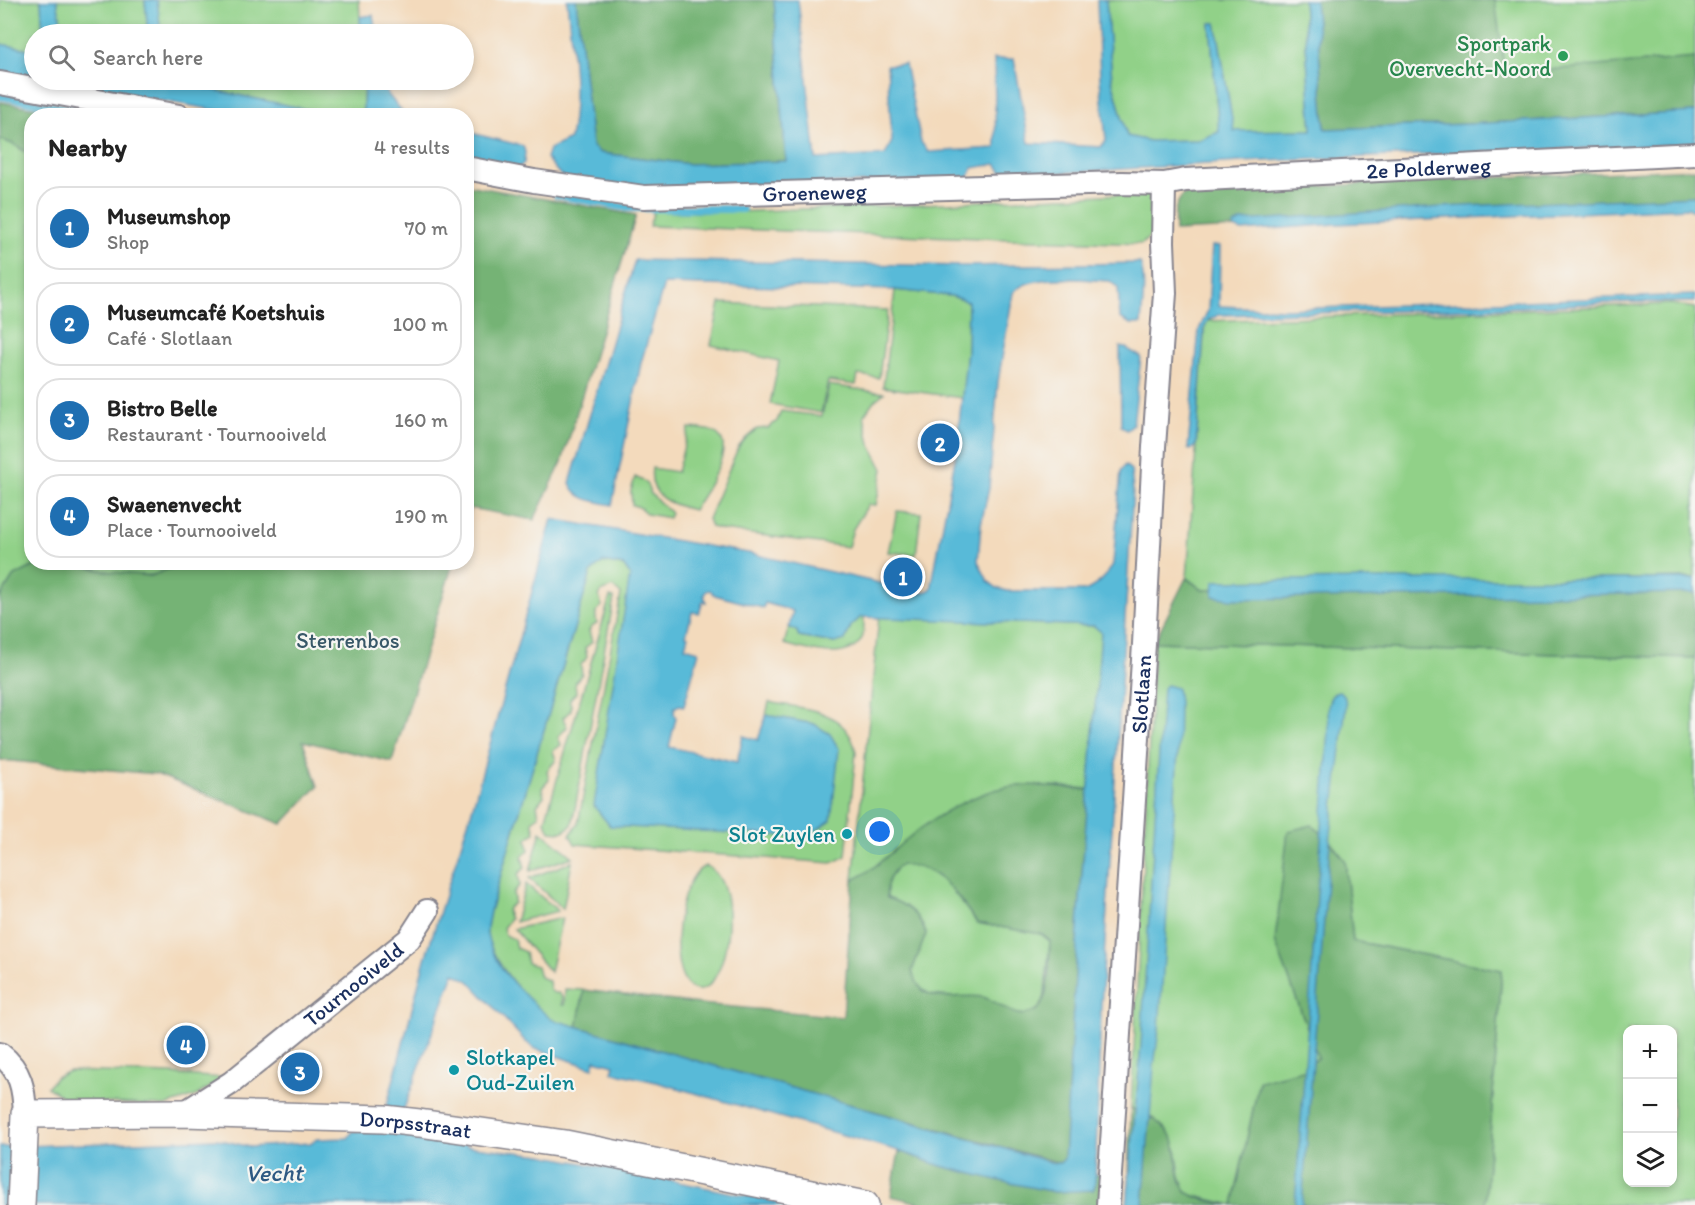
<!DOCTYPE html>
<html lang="en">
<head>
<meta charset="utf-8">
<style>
	:root { --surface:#fff; --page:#f2f2f2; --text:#222; --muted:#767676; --line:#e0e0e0; --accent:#1f6fb2 }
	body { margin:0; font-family:Itim,sans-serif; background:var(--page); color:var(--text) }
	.controls { position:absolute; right:18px; bottom:18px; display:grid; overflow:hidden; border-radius:12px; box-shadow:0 3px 9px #0003 }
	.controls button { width:54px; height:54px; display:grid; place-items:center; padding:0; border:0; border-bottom:2px solid var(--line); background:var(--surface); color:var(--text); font:30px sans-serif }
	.you { position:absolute; left:880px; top:832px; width:21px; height:21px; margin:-15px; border:4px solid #fff; border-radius:50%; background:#1a73e8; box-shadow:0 0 0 9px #1a73e833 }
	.badge { display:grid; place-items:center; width:39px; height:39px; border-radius:50%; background:var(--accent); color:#fff; font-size:20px; font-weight:700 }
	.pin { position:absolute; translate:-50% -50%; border:3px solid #fff; box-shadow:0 2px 6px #0006 }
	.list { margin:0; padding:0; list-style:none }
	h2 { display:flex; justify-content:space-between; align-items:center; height:78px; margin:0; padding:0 24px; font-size:26px }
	h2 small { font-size:20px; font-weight:400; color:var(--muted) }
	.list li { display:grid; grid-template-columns:39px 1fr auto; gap:18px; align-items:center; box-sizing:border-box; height:84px; margin:0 12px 12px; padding:0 12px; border:2px solid var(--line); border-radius:24px }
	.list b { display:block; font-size:22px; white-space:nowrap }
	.list p { margin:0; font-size:20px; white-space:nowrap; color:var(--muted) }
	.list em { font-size:20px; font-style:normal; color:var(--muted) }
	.icon { flex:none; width:33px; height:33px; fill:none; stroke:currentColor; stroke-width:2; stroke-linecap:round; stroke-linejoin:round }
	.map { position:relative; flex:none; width:1695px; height:1205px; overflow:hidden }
	.search { position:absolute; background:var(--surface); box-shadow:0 3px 9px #0003; left:24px; top:24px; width:450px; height:66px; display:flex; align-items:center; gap:15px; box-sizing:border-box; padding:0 21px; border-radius:33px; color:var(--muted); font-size:22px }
	.panel { position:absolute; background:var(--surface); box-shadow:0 3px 9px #0003; left:24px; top:108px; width:450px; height:462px; border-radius:24px }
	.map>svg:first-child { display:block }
</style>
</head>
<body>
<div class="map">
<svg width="1695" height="1205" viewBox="0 0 1695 1205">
	<rect width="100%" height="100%" fill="#f6f6f2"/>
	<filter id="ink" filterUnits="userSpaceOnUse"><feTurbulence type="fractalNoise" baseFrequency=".0167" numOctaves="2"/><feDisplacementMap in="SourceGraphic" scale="12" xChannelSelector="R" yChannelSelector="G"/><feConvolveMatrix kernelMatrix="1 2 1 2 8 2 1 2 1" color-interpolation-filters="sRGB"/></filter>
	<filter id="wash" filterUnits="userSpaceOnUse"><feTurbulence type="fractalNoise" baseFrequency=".008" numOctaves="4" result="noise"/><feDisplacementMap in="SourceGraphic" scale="24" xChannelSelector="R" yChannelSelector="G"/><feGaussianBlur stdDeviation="1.35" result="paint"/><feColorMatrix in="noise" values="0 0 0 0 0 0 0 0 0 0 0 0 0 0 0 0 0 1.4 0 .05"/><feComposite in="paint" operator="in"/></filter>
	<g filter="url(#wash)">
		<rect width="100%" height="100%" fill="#f3dabc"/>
		<path fill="#91d188" stroke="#568073" stroke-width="1.5" fill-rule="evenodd" d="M0,0H41L43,34H34V51L0,44Z
			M57,0H145L148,34H63Z
			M157,0H359L361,34H161Z
			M1106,0H1303L1312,130L1234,132L1216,23H1210L1219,132L1199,140L1149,141L1127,136L1112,80Z
			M1426,0H1695V112L1438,125Z
			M181,80H364L363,111L347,115L305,109L185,84Z
			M0,139L15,145L31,155L32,562L49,563L38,564L13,577L0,598Z
			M1153,193L1151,235L1142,244L649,226L654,211C703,214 752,211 801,209C918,206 1036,197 1153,193Z
			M895,290L952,296L968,302L967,352L962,398L883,387Z
			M720,303L888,310L879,378L858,375L856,385L828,381L821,413L770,404L779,361L711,345Z
			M1671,304L1695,308V578L1340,584L1203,590L1187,578L1205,321Z
			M829,385L884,393L873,402L864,415L870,444L883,469L876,505H868L853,529L848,547L722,530L711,527L708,519L738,448L746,438L757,429L768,428L777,421L781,411L822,416Z
			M689,428C699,429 713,428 720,437C733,452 702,497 693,510C669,504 648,497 652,468L677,472Z
			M635,477L646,482L651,494L671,513L669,518L647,514L639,507L632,505L631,491Z
			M897,511L921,513L916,555L888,552Z
			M603,562L624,566L630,575L610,826L814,724L766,715L769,702C805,709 847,709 856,752L846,856L832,863L575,844L570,835L578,824L621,594L613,587L602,591L599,596L602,606C594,613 595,614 597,623L591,628L589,631L592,642L585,648L587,657C581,668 580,659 582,674L575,682L576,693C564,704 573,699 571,710L563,718L567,727L558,737L561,745L553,751L556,760L547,771L549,780L542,788L544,796L537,805L539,816L532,821L535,832L527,839L529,850L522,857L525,868L518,874L520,885C509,897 515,891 514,903L508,908L507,912L510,919L503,928L505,935L514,939L516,948L525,952L527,963L537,966L540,977L549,981L550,990L554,993H559L562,997V1005H564L565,989L584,990L577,1028C569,1025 558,1023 551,1019C529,1006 491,959 487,934C486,927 489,918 490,911L591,572Z
			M72,563H178C154,587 100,570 72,563Z
			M610,597L614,598L572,825L562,832L550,831L545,821Z
			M861,617H864C864,623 864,631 863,636C852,665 805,649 784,644L789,627L797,631L799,637L835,643L845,640L851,626Z
			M879,617L1094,626L1101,632L1102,636L1089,789L1052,786L943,815L911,836L867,873L853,880Z
			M1154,642L1695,658V1205H1485L1502,970L1353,941L1345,860L1327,838L1312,825L1275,941L1318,1057L1307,1069L1259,1081L1233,1205L1191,1195L1185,1189L1180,1176L1176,1148L1153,1118L1131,1108ZM1628,1030H1672V1182H1628Z
			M541,831L573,857L530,871Z
			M572,862L563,909L529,878Z
			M901,865C939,863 957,897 977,923L1041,934L1050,941L1044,1002L1037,1010L1024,1015L1013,1014L1004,1009L953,997L931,995L922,989L916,982L912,971L926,933C919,914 906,904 887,898C885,886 890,871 901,865Z
			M706,866C745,882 727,996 696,990C664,984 676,875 706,866Z
			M526,884L558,911L515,922Z
			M562,918L550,972L514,929Z
			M69,1071L172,1074L224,1078L196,1096L165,1106L74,1101L61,1096L47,1087L56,1077Z"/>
		<path fill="#74b374" stroke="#487169" stroke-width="1.5" fill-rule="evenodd" d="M576,0H774L786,161L690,164L600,153L592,146Z
			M1315,0H1495L1504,66L1509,73L1695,58V112L1470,124L1325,129Z
			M0,102L74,115L32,116L31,155L15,145L0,139Z
			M1695,169V207L1175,231C1174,215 1173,206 1184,194L1417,181Z
			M467,185L636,215L562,462L534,520L470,508L467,520Z
			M178,562L453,563L392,762L303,741L318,786L282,824L156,774L0,760V598L13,577L38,564L72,563L105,571L151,576L173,567Z
			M1186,578L1203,590L1340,584L1695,578V658L1154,642Z
			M1031,785L1089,790L1079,912L1066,1152L1065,1159L1060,1163L577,1028L584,990L700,1004L843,1017L853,880C874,870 890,853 908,838C936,816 972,794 1007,787C1015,786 1023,786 1031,785ZM901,865C939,863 958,897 977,923L1041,934L1050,941C1049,958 1050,998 1038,1009C1017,1025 1002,1002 983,997C966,994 948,1000 932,995C920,992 916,981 912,971L926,934C919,914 906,904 887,898C885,886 890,871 901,865Z
			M1312,825L1327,838L1345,860L1353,941L1502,970L1485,1205H1233L1259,1081L1307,1069L1318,1057L1275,941L1288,831Z
			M1131,1108C1147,1115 1163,1122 1172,1138C1181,1154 1173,1186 1192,1195C1201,1200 1218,1202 1229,1205H1128Z
			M899,1151L941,1166L1055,1192L1095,1185L1094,1173L1104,1177L1101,1205H927L891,1196Z"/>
		<path fill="#59bad8" stroke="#3a749b" stroke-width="1.5" fill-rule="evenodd" d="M41,0H57L63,34H43Z
			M145,0H157L161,34H148Z
			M567,0H576L592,146L600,153L690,164L786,161L774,0H798L816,159L885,155L892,141L887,65L905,64L921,142L928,152L996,148L994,59H1014L1029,143L1101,147L1106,140L1100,79L1097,0H1106L1112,80L1127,136L1149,141L1199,140L1219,132L1210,23H1216L1234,131L1312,130L1303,0H1315L1325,129L1470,124L1695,112V144L1241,162L1005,176L996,164L973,168L967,180L621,188L563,178L546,158L549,149L570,139C579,93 571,46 567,0Z
			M373,15L376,34H361L360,17Z
			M0,44L34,50V78L0,72Z
			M41,80H181L185,84L305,109L347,115H245Z
			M364,80H382L385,91L405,115H348L363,111Z
			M467,132L523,146L525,152L524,163L517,169L467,159Z
			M1695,196V212L1688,208L1337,224L1242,231L1234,228V225L1242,221L1442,207Z
			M1212,246H1220L1219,306L1285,309L1695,295V302H1630L1473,309L1219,315L1208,320L1204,329L1196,445L1191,450L1188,448L1199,330L1208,310Z
			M635,260L966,266L1140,263C1147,281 1142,306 1141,324H1131L1120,318L1118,288L1110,281C1085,280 1029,272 1013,293L998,382L989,488L981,524L978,561L988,581L997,588L1007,591H1085C1099,584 1106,578 1113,564L1121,471L1125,465L1131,470L1133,490L1101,1007L1095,1185L1093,1190L1055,1192L1005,1182L941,1166L899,1151L656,1082L612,1072L614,1065L595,1060L593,1068L536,1049L526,1042L469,981L454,973L395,1133L461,1139L467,1146L542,1155L793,1205H0V1147L217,1139L250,1147L310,1143L317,1139L348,1138L353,1131L380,1132L425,959L471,813L552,519L748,553L923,593L931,589L955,459L967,352L968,302L952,296L895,290L664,284L641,363L612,505C595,501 577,501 570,483ZM603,562L624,566L630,575L594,806L610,826L806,837L831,820L839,749L830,734L814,724L766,715L758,740L743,736L737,762L669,747L676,718L674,713L675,707L680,705L684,706L699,651L685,647L688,636L686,635L692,612L699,613L703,601L706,602L704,595L706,591L710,590L715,595L763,608L765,603L793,611L789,627L797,631L799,637L835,643L845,640L851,626L861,617L1094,626L1101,632L1079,912L1064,1159L1060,1163H1054L551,1019C527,998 493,968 487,934C486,927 489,918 490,911L591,572Z
			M1120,347L1126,348L1141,357L1133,424L1130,428L1127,430L1121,426Z
			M1368,579H1695V593L1232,599L1213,596L1214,581Z
			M1166,685L1177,688L1179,703L1178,752L1159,1029L1154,1066L1143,1205H1127L1141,1045L1163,688Z
			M1338,691C1345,692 1345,699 1346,705L1330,842L1302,1205H1295L1329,729C1329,716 1324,697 1338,691Z"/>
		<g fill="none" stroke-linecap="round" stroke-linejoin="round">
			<path stroke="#59bad8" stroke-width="8" d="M0,96L109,116
				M557,195L629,208L742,209"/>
		</g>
	</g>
	<g filter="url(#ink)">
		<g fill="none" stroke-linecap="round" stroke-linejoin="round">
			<g stroke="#87848d" stroke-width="26">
				<g id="minor">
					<path d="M0,83L179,116"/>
					<path id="s1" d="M466,168L534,181L644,197L1122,183L1164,184L1186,180L1695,154"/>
					<path d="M0,1054C21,1070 24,1089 25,1114"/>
					<path id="s2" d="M184,1113L231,1083L409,939L427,911"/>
					<path id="s3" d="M1108,1205L1144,644L1154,447L1165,293L1163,242L1164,184"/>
				</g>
			</g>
			<g stroke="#87848d" stroke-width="30">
				<g id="tertiary">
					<path id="s4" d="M21,1205L25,1114L184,1113L384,1119L419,1123L565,1144L865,1205"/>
				</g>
			</g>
			<use href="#minor" stroke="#fff" stroke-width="22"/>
			<use href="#tertiary" stroke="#fff" stroke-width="27"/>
		</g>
	</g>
	<circle fill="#2e9e5b" stroke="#f6f6f2" stroke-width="2" cx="1563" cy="56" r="6"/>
	<g fill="#0f9aa8" stroke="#f6f6f2" stroke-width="2">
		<circle cx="847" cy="834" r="6"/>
		<circle cx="454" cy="1070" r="6"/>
	</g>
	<g text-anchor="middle" stroke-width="4.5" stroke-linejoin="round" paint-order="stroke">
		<g font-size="22" fill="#27864d" stroke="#f6f6f2" text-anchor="end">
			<text x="1551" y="51">Sportpark<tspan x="1551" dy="25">Overvecht-Noord</tspan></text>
		</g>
		<g font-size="22" fill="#1b2f5e" stroke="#f6f6f2">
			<text dy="8" stroke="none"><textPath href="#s1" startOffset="966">2e Polderweg</textPath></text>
			<text dy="8" stroke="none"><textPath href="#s1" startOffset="351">Groeneweg</textPath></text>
			<text dy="8" stroke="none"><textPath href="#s3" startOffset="512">Slotlaan</textPath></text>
			<text dy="8" stroke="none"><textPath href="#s2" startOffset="213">Tournooiveld</textPath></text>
			<text dy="8" stroke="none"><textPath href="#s4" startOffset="482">Dorpsstraat</textPath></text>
		</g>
		<g font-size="22" fill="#385868" stroke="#f6f6f2">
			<text x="348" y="648">Sterrenbos</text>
		</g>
		<g font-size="22" fill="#0d838f" stroke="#f6f6f2" text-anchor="end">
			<text x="835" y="842">Slot Zuylen</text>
			<text x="466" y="1065" text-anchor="start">Slotkapel<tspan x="466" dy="25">Oud-Zuilen</tspan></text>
		</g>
		<g font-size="24" font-style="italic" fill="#2e5983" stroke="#f6f6f2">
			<text transform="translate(274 1173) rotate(-1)" y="8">Vecht</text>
		</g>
	</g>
</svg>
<div class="controls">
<button>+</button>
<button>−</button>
<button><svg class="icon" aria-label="layers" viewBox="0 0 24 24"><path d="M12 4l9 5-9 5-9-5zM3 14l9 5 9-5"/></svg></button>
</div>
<div class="you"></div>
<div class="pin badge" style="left:903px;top:577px">1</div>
<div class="pin badge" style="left:940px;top:443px">2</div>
<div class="pin badge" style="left:300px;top:1072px">3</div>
<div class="pin badge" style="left:186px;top:1045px">4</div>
<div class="search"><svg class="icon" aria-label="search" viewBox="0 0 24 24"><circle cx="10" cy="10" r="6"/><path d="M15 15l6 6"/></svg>Search here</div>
<section class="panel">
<h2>Nearby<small>4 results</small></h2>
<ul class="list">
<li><span class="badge">1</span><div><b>Museumshop</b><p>Shop</p></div><em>70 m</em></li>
<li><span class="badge">2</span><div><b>Museumcafé Koetshuis</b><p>Café · Slotlaan</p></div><em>100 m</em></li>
<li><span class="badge">3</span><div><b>Bistro Belle</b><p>Restaurant · Tournooiveld</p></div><em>160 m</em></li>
<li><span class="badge">4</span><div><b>Swaenenvecht</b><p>Place · Tournooiveld</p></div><em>190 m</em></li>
</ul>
</section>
</div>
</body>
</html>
